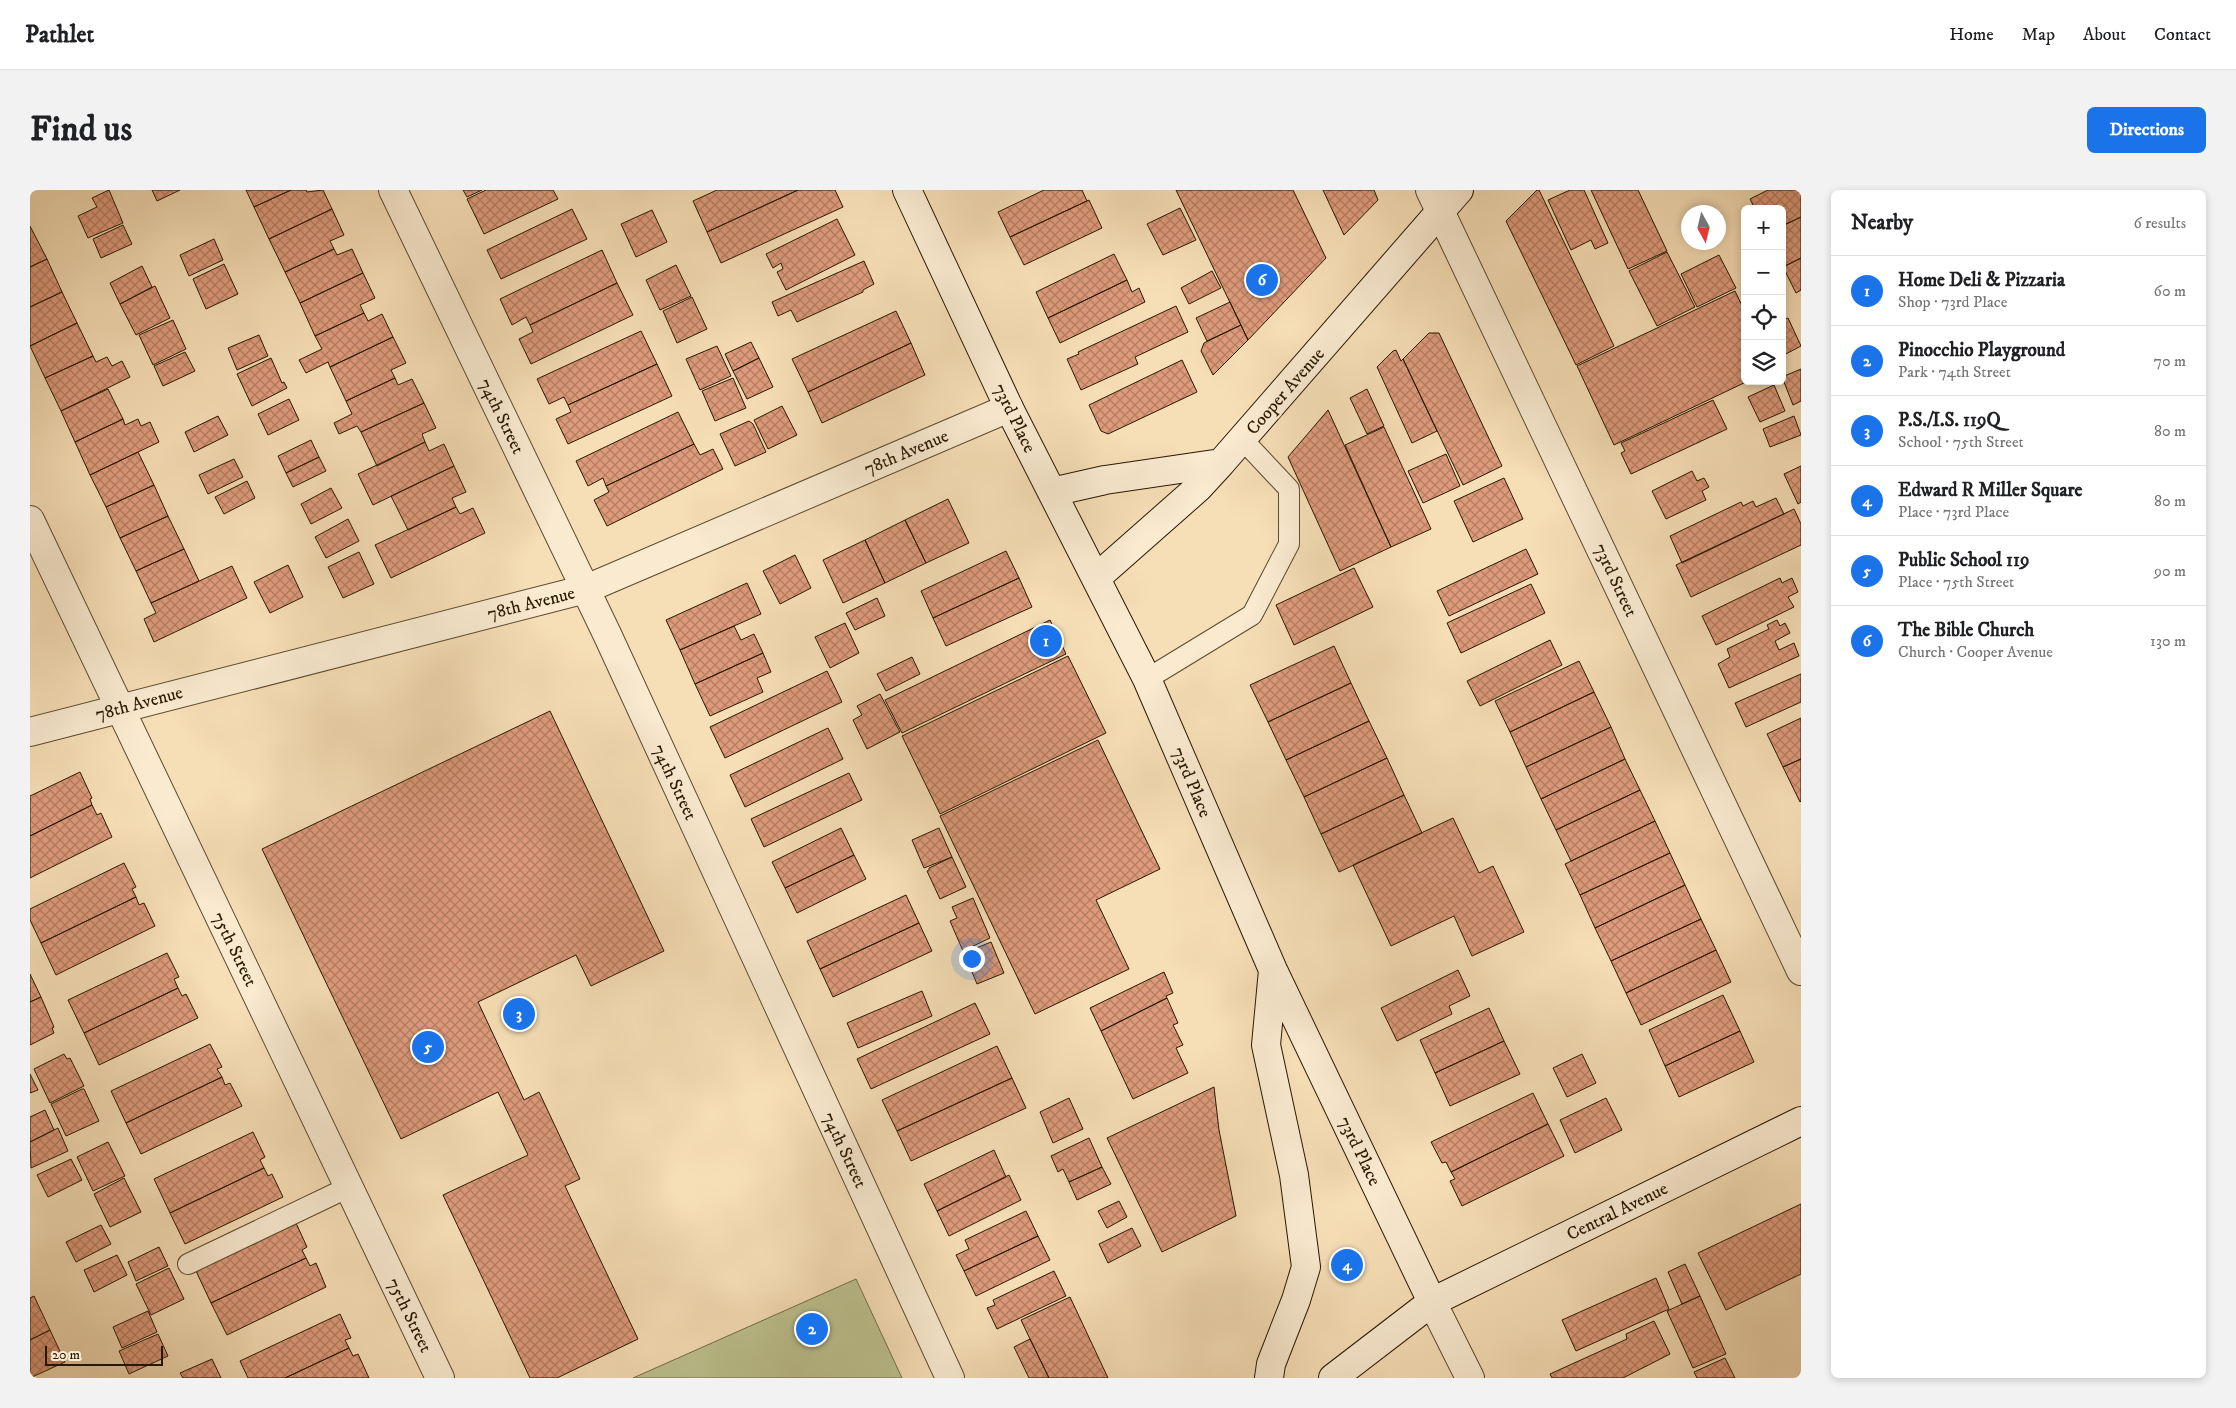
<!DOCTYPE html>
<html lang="en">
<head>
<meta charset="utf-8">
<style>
	:root { --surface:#fff; --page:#f2f2f2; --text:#202124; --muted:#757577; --line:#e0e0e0; --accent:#1a73e8 }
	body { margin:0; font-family:"IM FELL DW Pica",serif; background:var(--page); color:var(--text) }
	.controls { position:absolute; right:15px; top:15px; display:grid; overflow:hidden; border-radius:8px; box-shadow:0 2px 8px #0003 }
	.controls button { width:45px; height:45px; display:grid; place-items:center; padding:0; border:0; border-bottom:1px solid var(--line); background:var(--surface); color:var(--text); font:25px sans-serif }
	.compass { position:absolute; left:1651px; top:15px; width:45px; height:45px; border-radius:50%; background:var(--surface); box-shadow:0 2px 8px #0003; rotate:172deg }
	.scale { position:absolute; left:15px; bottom:12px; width:118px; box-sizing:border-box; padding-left:5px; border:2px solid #291800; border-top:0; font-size:14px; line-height:18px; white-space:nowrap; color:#291800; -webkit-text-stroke:4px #f9ead0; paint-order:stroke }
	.you { position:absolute; left:941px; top:768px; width:18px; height:18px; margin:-12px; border:4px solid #fff; border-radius:50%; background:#1a73e8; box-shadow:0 0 0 8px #1a73e833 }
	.badge { display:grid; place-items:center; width:32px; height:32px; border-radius:50%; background:var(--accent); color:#fff; font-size:16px; font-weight:700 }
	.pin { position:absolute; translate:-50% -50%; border:2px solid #fff; box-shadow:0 1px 5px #0006 }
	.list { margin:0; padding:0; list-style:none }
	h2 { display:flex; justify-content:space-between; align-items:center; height:65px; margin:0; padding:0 20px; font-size:21px }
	h2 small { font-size:16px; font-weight:400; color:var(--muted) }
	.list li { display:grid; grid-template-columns:32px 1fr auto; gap:15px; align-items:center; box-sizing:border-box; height:70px; padding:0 20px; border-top:1px solid var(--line) }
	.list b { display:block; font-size:19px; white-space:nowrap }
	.list p { margin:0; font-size:16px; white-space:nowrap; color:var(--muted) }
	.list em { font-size:16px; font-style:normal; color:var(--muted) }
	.icon { flex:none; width:28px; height:28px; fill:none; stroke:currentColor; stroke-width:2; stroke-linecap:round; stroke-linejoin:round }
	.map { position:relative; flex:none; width:1771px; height:1188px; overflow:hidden; border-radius:8px }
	header { display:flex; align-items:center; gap:30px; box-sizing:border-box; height:70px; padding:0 25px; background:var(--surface); border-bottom:1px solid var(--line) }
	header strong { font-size:24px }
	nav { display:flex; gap:28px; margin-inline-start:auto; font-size:18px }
	.intro { display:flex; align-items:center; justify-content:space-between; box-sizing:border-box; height:120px; padding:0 30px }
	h1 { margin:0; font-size:35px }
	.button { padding:12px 22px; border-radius:8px; background:var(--accent); color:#fff; font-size:18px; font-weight:700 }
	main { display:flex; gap:30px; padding:0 30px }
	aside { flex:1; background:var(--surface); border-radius:8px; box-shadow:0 2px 8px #0003 }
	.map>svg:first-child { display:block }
</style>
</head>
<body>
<header>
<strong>Pathlet</strong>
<nav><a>Home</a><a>Map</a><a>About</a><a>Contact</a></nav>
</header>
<div class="intro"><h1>Find us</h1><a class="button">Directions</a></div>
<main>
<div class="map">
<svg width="1771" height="1188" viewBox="0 0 1771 1188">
	<defs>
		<pattern id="building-cross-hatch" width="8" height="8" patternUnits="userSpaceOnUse" patternTransform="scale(1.25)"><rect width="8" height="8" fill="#de9b7c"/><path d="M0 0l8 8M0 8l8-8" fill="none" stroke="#b47d63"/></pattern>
	</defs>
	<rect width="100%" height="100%" fill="#f6deb6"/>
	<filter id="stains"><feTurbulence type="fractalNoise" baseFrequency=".004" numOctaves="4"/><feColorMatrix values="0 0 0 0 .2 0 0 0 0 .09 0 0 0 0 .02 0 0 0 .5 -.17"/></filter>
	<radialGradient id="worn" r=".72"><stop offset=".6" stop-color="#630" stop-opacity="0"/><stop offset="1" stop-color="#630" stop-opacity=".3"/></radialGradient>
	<path fill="#bcc18e" stroke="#726c47" d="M826,1089L872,1188H603Z"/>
	<path fill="url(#building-cross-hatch)" stroke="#291800" d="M79,0L93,33L58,48L48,26L67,17L62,8Z
		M122,0H150L127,11Z
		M216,0H261L224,17Z
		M261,0H276L277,2L293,0L302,19L239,49L224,17Z
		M433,0H452L437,7Z
		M456,0H523L528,9L454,44L437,9Z
		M687,0H768L677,42L663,11Z
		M768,0H805L813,17L691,73L677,42Z
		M1014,0H1052L1057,11L980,47L968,22Z
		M1146,0H1263L1296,68L1218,150Z
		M1293,0H1344L1348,10L1314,45Z
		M1507,0H1509L1584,156L1546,175L1476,31Z
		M1540,0H1554L1578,53L1565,59L1561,50L1541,60L1518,10Z
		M1561,0H1608L1637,61L1598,79Z
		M1738,0H1771V27L1752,36V19H1725L1720,9Z
		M1059,10L1072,38L994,75L980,47Z
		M1150,18L1166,50L1133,65L1117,34Z
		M302,19L314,45L300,51L304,59L255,82L239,49Z
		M542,19L557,49L471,89L457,60Z
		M622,20L637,52L606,67L591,34Z
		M1771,27V68L1753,77L1752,36Z
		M807,29L825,65L756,100L747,82L753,79L751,73L743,78L736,64Z
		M93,35L102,54L71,68L63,49Z
		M0,36L17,69L0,77Z
		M184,49L193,70L159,86L150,65Z
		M304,59L307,65L322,59L333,83L270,113L255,82Z
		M572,60L587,93L500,135L496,127L482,135L470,109Z
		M1637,62L1665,117L1627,136L1599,81Z
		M1084,64L1097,90L1018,128L1006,102Z
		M1689,65L1706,98L1667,117L1651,84Z
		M1771,68V100L1766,103L1753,77Z
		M17,69L32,102L0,117V77Z
		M834,71L844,94L833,100V102L767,132L761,120L748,126L742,112Z
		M194,74L208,104L176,119L163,89Z
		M646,75L661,106L630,120L616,90Z
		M112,76L122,97L90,114L80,93Z
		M1182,81L1191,98L1159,114L1151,98Z
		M333,83L345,108L330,115L334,123L285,146L270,113Z
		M1097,90L1102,102L1109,98L1115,112L1030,153L1018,128Z
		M587,93L603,125L501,174L489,149L503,142L500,135Z
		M125,96L140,128L106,145L90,114Z
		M1705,101L1715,122V191H1718L1584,255L1547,176Z
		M32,102L47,133L0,156V117Z
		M662,107L677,139L647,153L633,121Z
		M1200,112L1211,135L1177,151L1166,128Z
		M1146,116L1158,142L1105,167L1108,174L1051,200L1037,169L1049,164L1048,162Z
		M866,121L881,153L778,202L762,169Z
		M334,123L338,131L352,124L363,147L300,177L298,172L276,183L269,170L292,159L285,146Z
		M1758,128L1771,156L1752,166V131Z
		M143,130L156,159L123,175L109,145Z
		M47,133L63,166L15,188L0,156Z
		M1211,135L1218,150L1183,185L1171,161L1174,153Z
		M611,141L627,174L538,215L534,207L519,214L507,189Z
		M1399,143H1409L1472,276L1433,295L1373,169Z
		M229,145L238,166L207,180L198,158Z
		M363,147L376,173L361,180L365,188L316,211L300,177Z
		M721,152L729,168L703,181L695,164Z
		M881,153L895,185L792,233L778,202Z
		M687,156L701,186L670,200L656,169Z
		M1366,160L1371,171L1373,169L1407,241L1382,253L1347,177L1363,161Z
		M155,162L165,181L133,196L124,176Z
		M63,166L66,172L77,167L82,176L92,171L100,187L31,221L15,188Z
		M241,168L252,193L254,192L257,198L222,216L207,184Z
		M729,168L743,197L717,209L703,181Z
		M1152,170L1167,202L1078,244L1071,241L1059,215Z
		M627,174L642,206L538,254L526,229L541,222L538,215Z
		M1771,179V211L1763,215L1752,187Z
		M365,188L368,195L382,189L394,213L331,242L327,236L309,244L304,233L322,224L316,211Z
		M703,188L716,218L685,231L672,201Z
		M1744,195L1755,221L1730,232L1718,207Z
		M78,199L93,229L45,252L31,221Z
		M1337,199L1354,236L1337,244L1320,208Z
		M259,209L269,230L238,245L228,224Z
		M1683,210L1697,239L1601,284L1591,263L1595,261L1591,253Z
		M394,213L406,238L392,244L395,252L347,276L331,242Z
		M752,216L767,245L738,259L724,230Z
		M1298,220L1361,357L1310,381L1258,267Z
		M648,222L664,254L576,296L573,288L558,296L546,271Z
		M188,226L198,245L164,262L155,242Z
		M1764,226L1771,245L1740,257L1733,239Z
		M93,229L95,235L108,229L111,236L120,232L129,252L60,285L45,252Z
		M719,231L723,234L736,262L705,276L690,244Z
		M1354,237L1401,339L1361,357L1315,255Z
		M281,250L289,267L256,283L248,266Z
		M395,252L399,261L414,254L424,276L343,315L328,284Z
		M664,254L670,265L683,259L693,279L577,336L564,310L579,302L576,296Z
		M108,262L124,295L76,317L60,285Z
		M1416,264L1430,296L1393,313L1378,281Z
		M289,267L296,281L263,297L256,283Z
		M204,269L213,287L178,304L169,285Z
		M424,276L436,302L422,308L426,317L378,340L361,306Z
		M1771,276V312L1768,314L1754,284Z
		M1662,281L1667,291L1674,288L1679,297L1672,301L1676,310L1636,329L1622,301Z
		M1474,288L1493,329L1443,352L1424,311Z
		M217,291L225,308L194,324L185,307Z
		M124,295L138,326L90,348L76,317Z
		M301,298L312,318L281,334L271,314Z
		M1746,308L1754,324L1652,373L1640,346L1711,312L1713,316L1723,311L1726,317Z
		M918,309L939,353L896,373L875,330Z
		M426,317L430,324L443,318L455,343L361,388L345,355Z
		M1764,319L1771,334V355L1661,407L1646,375Z
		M138,326L154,359L106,381L90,348Z
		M318,329L329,351L296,368L285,347Z
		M875,330L896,373L855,393L835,350Z
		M835,350L855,393L813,413L793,370Z
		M154,359L169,391L121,413L106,381Z
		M1496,359L1508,384L1419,426L1407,401Z
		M976,361L989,388L903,428L891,401Z
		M329,362L344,394L313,408L298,377Z
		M765,365L781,398L750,414L733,381Z
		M258,375L273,407L240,423L224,392Z
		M202,376L217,408L124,452L114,429L126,423L121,413Z
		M1324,378L1343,417L1264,455L1246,415Z
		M989,388L1002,417L916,456L903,428Z
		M1750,388L1752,393L1762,388L1768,402L1758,407L1764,417L1686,455L1672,426Z
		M717,393L731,424L650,460L636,430Z
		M1501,394L1515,423L1431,463L1417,433Z
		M847,408L855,426L825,440L816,423Z
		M1020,430L1036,464L872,543L855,510Z
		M1747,430L1750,436L1755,433L1760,443L1745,451L1749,460L1764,453L1769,466L1699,498L1688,474L1700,467L1697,459L1739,439L1737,435Z
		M815,433L829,463L800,478L785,447Z
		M704,436L711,450L724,444L733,463L665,494L650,460Z
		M1520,450L1532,475L1450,516L1437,491Z
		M1304,456L1321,493L1238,532L1220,495Z
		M733,463L741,482L727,488L733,502L680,526L665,494Z
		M1038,466L1076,543L910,624L872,546Z
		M882,467L890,484L856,501L847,484Z
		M1549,471L1564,502L1480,542L1465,511Z
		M797,481L812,512L695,568L680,537Z
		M1771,484V512L1716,537L1705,513Z
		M1321,493L1339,531L1256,570L1238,532Z
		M1564,502L1581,537L1496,577L1480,542Z
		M850,504L870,542L837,559L823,530L832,525L827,516Z
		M520,521L634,761L561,796L546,765L448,812L494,910L509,902L550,989L535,996L608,1149L527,1188H500L413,1005L498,965L468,902L371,949L232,659Z
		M1771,528V569L1753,577L1737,544Z
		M1339,531L1357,568L1274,607L1256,570Z
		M1581,537L1595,569L1511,609L1496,577Z
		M798,538L813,569L715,617L700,585Z
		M1068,550L1130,679L1066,710L1099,779L1005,824L910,626Z
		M1357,568L1374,605L1291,644L1274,607Z
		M1595,569L1610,600L1526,640L1511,609Z
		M1771,569V611L1770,612L1753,577Z
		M50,582L62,608L60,609L62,615L0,646V606Z
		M819,583L832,610L734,657L721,629Z
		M1610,600L1625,631L1541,671L1526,640Z
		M1374,605L1392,643L1309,682L1291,644Z
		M62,615L67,625L71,623L82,647L0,688V646Z
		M1423,628L1449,683L1463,676L1494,742L1442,766L1424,726L1361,756L1323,675Z
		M1625,631L1640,663L1550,705L1535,674Z
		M811,638L824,665L755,698L742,672Z
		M909,638L922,667L894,678L882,650Z
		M1640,663L1655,695L1565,738L1550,705Z
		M824,665L836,689L767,723L755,698Z
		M922,667L936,697L910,709L897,681L899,680V678Z
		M94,673L106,697L102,699L106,707L11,753L0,730V719Z
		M1655,695L1671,729L1581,771L1565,738Z
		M876,705L889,733L790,779L777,751Z
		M106,707L109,715L114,713L125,736L26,785L11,753Z
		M943,708L960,748L933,761L920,731L927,728L922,717Z
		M1671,729L1686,760L1596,803L1581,771Z
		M889,733L902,761L803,807L790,779Z
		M961,752L974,783L947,794L934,763Z
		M1686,760L1701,792L1611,835L1596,803Z
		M137,763L149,787L144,789L148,798L54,843L38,810Z
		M1428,780L1440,806L1419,816L1422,824L1367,851L1351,818Z
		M1134,782L1143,803L1136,806L1137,808L1071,841L1060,818Z
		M0,784L11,807L0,812Z
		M148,798L152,806L156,804L168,828L69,875L54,843Z
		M892,801L902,826L828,858L817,833Z
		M1693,805L1710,841L1635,876L1619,840Z
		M11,807L24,837L22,838L24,843L0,855V812Z
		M1137,808L1148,833L1143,835L1153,855L1146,858L1158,883L1103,909L1071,841Z
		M945,813L960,844L841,899L827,869Z
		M1459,818L1474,851L1405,883L1390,850Z
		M1710,841L1724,872L1649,907L1635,876Z
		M1474,851L1490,884L1420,916L1405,883Z
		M180,854L192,877L187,879L192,887L96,933L81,901Z
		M967,856L982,888L867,941L852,910Z
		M34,864L37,869L40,868L54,896L20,913L4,879Z
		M1552,864L1566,893L1537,907L1523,878Z
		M0,884L8,900L0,903Z
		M192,887L195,895L200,893L212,916L111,964L96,933Z
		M982,888L996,918L881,971L867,941Z
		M1184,897L1189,940L1206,1026L1132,1062L1077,948Z
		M52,899H54L69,931L36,946L21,914Z
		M1503,903L1518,934L1421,982L1416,972L1412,973L1401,952Z
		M1039,908L1053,939L1023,953L1010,922Z
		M1576,908L1592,940L1545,963L1530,930Z
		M15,920L24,940L0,952V927Z
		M1518,934L1534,966L1432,1016L1420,991L1425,989L1421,982Z
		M28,938L38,961L1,978L0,952Z
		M223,942L235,967L230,970L234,978L140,1023L124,989Z
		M1059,948L1072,977L1039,992L1033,979L1028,982L1021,966Z
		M78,952L95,986L63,1001L47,967Z
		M964,960L976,987L907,1021L894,994Z
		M41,969L52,990L18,1007L7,985Z
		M1072,977L1081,994L1047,1010L1039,992Z
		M234,978L238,986L242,984L253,1007L155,1054L140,1023Z
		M979,985L991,1010L919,1046L907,1021Z
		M94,988L111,1022L80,1037L64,1004Z
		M1089,1011L1097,1027L1077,1038L1068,1021Z
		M1771,1014V1084L1696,1120L1668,1063Z
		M996,1021L1008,1046L934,1081L926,1065L939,1059L935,1050Z
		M266,1033L277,1057L272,1060L276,1068L181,1113L166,1081Z
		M71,1035L81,1054L46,1072L36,1052Z
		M1102,1038L1111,1056L1078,1073L1069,1054Z
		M1008,1046L1020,1070L946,1106L934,1081Z
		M129,1057L138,1076L106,1091L98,1072Z
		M87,1065L97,1085L64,1102L54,1080Z
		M276,1068L280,1076L286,1073L296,1097L197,1145L181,1113Z
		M1655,1074L1670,1106L1652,1114L1638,1082Z
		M139,1078L154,1109L121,1125L106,1094Z
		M1024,1081L1036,1106L967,1139L957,1118L965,1115L963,1110Z
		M1626,1088L1639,1119L1546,1161L1532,1130Z
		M4,1106L20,1140L0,1150V1108Z
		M1670,1106L1696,1164L1663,1178L1637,1121Z
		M1040,1107L1078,1188H1019L1000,1149L991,1130Z
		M118,1121L127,1142L92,1158L83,1137Z
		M310,1124L321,1148L315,1150L319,1158L255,1188H218L210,1171Z
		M1624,1131L1640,1164L1593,1188H1522L1520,1184L1597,1149L1596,1144Z
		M20,1140L35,1172L0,1188V1150Z
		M128,1144L138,1166L99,1184L89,1161Z
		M1000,1149L1019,1188H999L984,1157Z
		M319,1158L323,1166L328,1164L339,1188H255Z
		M1695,1168L1705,1188H1667L1664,1182Z
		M182,1169L191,1188H153L150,1183Z"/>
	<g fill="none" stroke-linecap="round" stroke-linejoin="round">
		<g stroke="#5c4a2e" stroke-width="22">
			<path id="lane" d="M1117,489L1222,425L1259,354V299L1213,250
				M158,1074L319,997"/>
		</g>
		<g stroke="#5c4a2e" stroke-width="30">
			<path id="street" d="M363,0L577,444L920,1188
				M1400,0L1771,781
				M0,330L410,1188
				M0,542L556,399L979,218
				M1402,1112L1440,1188"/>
		</g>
		<g stroke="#291800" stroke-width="30">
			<path id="secondary" d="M877,0L979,218L1117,489L1243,780L1402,1112
				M1022,302L1075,290L1191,273
				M1066,388L1168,298L1191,273L1429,0
				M1239,1188L1241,1174L1266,1110L1276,1077L1264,985L1236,855L1243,780
				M1303,1188L1402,1112L1771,931"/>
		</g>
		<use href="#lane" stroke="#f9ead0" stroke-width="20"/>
		<use href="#street" stroke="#f9ead0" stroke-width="28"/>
		<use href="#secondary" stroke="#f9ead0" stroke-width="28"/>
	</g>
	<g text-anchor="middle" stroke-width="4.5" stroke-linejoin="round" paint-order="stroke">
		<g font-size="18" fill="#291800" stroke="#f9ead0">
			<text transform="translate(1255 201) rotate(-49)" y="6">Cooper Avenue</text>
			<text transform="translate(472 226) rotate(64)" y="6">74th Street</text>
			<text transform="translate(985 228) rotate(64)" y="6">73rd Place</text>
			<text transform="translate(876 262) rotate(-23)" y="6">78th Avenue</text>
			<text transform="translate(1586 390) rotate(65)" y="6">73rd Street</text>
			<text transform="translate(501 413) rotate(-14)" y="6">78th Avenue</text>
			<text transform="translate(109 513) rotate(-15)" y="6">78th Avenue</text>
			<text transform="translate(645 592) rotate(65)" y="6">74th Street</text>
			<text transform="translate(1162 592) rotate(67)" y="6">73rd Place</text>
			<text transform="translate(205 759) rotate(64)" y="6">75th Street</text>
			<text transform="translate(815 960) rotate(65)" y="6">74th Street</text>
			<text transform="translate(1330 961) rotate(64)" y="6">73rd Place</text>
			<text transform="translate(1587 1021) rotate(-26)" y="6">Central Avenue</text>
			<text transform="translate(380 1125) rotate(64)" y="6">75th Street</text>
		</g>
	</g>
	<rect width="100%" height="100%" filter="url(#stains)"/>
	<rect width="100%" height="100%" fill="url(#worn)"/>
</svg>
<div class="controls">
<button>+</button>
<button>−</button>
<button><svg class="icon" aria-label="locate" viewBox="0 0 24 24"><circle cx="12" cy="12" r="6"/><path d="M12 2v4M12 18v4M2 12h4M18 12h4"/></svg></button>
<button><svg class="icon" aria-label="layers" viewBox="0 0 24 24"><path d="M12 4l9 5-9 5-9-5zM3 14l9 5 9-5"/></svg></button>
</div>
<svg class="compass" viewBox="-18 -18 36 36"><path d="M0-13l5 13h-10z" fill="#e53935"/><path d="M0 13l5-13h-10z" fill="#757577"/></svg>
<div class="scale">20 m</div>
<div class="you"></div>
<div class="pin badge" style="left:1016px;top:451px">1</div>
<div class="pin badge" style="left:782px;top:1139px">2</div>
<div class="pin badge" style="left:489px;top:824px">3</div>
<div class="pin badge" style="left:1317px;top:1075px">4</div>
<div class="pin badge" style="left:398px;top:857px">5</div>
<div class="pin badge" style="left:1232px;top:90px">6</div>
</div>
<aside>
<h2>Nearby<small>6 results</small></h2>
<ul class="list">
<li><span class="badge">1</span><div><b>Home Deli &amp; Pizzaria</b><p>Shop · 73rd Place</p></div><em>60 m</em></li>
<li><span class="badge">2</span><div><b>Pinocchio Playground</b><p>Park · 74th Street</p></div><em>70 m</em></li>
<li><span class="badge">3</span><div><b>P.S./I.S. 119Q</b><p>School · 75th Street</p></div><em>80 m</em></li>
<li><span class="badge">4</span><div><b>Edward R Miller Square</b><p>Place · 73rd Place</p></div><em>80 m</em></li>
<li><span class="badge">5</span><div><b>Public School 119</b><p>Place · 75th Street</p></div><em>90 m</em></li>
<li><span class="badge">6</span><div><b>The Bible Church</b><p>Church · Cooper Avenue</p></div><em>130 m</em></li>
</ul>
</aside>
</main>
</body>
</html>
